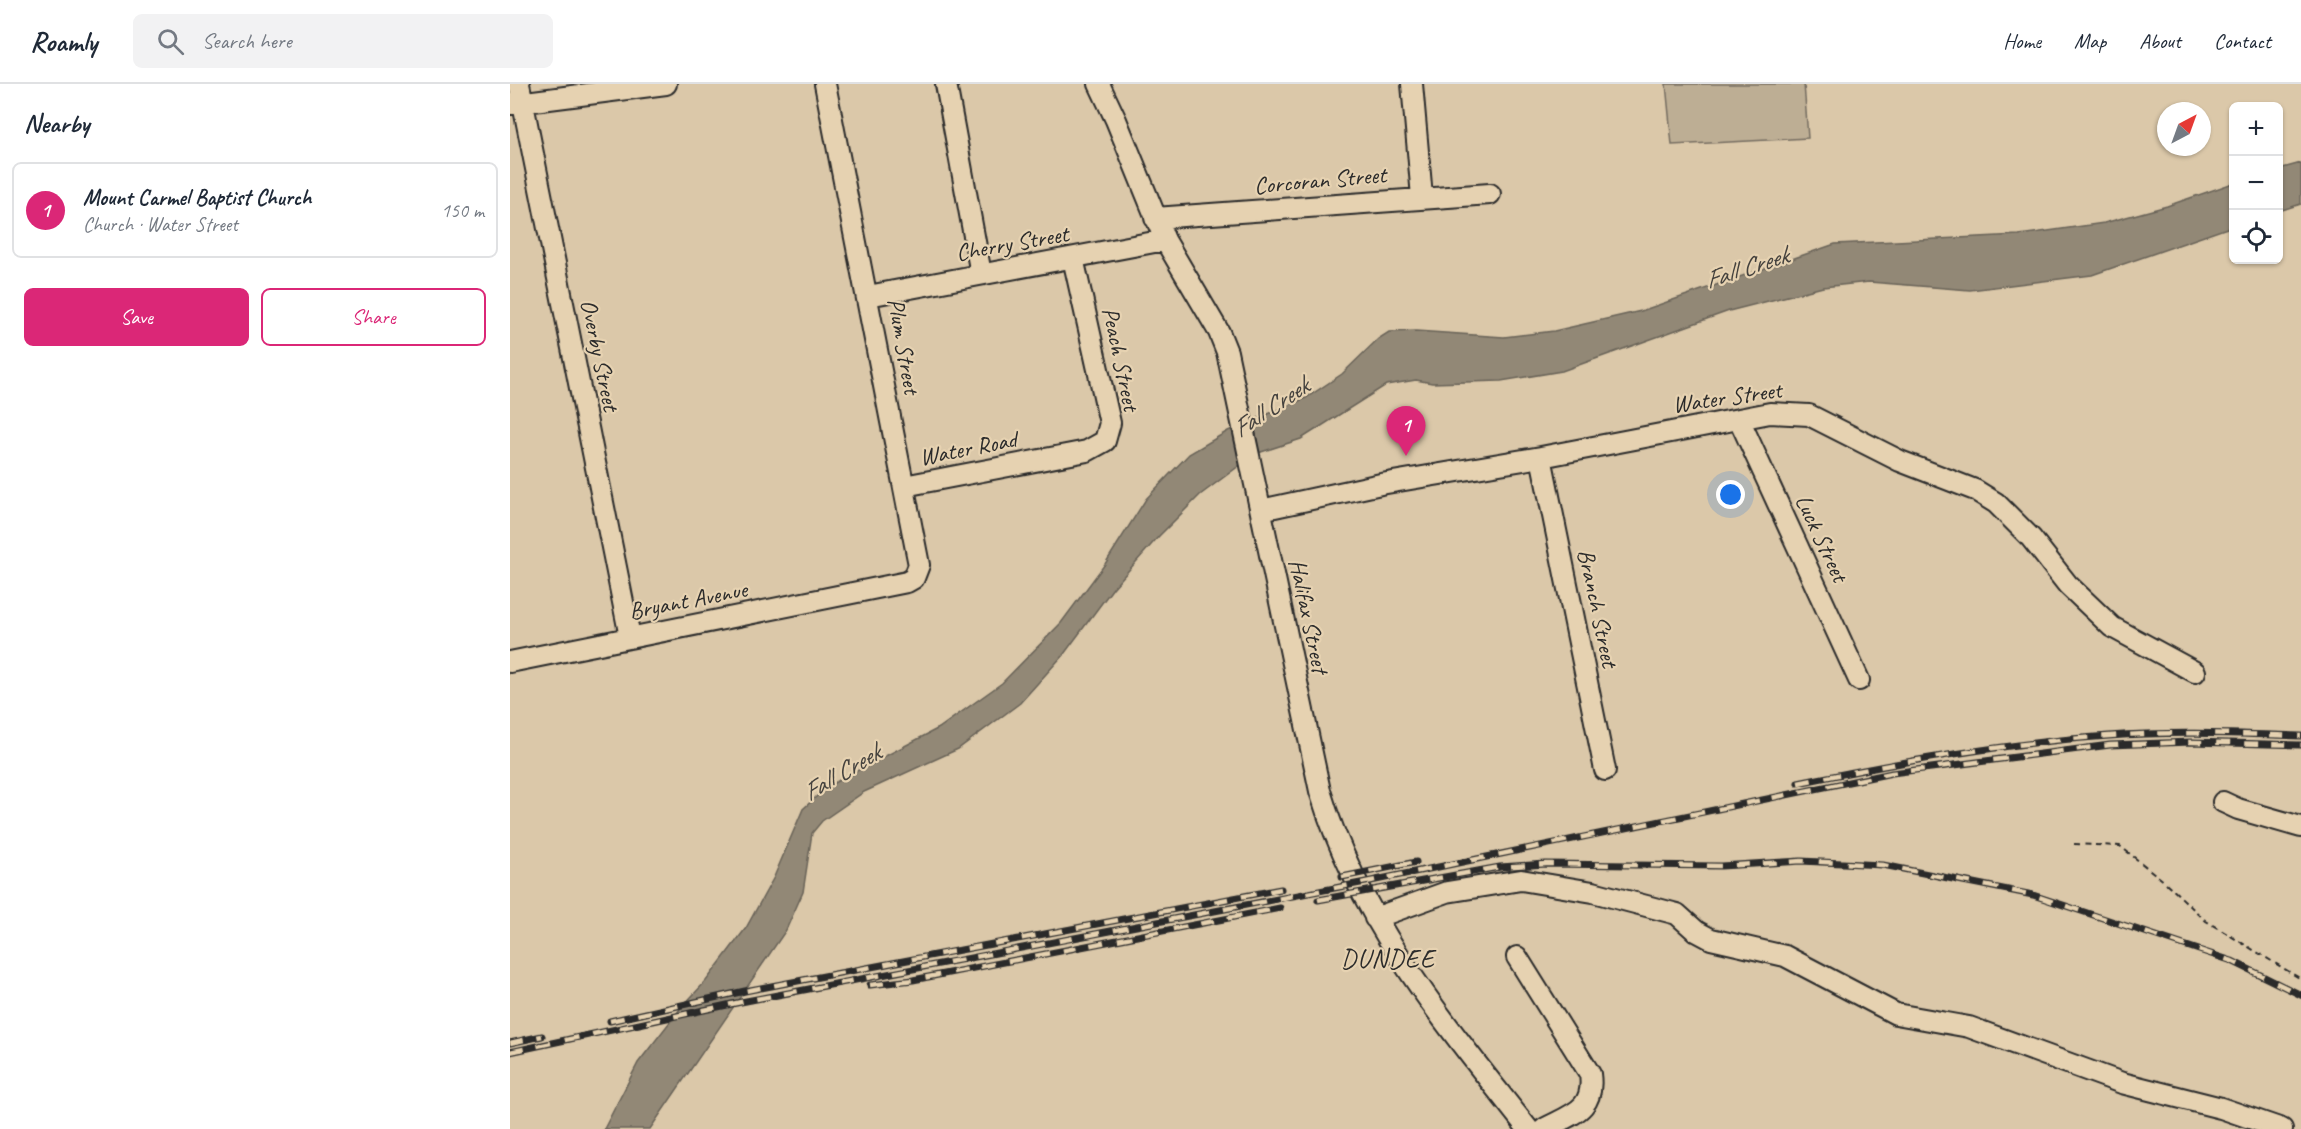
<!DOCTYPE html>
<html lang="en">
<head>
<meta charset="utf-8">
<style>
	:root { --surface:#fff; --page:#f2f2f3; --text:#1f2937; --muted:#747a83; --line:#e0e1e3; --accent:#db2777 }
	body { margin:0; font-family:Caveat,sans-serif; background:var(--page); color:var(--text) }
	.controls { position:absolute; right:18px; top:18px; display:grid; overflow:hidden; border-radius:9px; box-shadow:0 2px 4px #0004 }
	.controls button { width:54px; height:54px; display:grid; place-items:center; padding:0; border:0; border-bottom:2px solid var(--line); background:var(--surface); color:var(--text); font:30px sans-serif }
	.compass { position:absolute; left:1647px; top:18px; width:54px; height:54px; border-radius:50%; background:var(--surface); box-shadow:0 2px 4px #0004; rotate:41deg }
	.you { position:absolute; left:1221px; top:411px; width:21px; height:21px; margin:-15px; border:4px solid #fff; border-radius:50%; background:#1a73e8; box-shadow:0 0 0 9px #1a73e833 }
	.badge { display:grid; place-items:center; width:39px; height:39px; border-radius:50%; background:var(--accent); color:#fff; font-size:20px; font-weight:700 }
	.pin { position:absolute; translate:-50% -50px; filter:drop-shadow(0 2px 3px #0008) }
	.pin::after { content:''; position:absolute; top:32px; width:21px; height:18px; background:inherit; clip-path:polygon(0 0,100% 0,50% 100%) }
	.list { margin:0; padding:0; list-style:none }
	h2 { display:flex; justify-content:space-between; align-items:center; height:78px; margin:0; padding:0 24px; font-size:26px }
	h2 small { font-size:20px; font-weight:400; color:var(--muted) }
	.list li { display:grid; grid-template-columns:39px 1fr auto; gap:18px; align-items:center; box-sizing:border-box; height:96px; margin:0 12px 12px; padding:0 12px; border:2px solid var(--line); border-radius:9px }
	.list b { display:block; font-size:22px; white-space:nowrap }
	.list p { margin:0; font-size:20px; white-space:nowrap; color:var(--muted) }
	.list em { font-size:20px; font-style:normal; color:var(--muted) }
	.actions { display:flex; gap:12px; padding:18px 24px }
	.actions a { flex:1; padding:14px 0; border:2px solid var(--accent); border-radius:9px; text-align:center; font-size:21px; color:var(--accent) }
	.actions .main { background:var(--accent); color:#fff }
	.icon { flex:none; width:33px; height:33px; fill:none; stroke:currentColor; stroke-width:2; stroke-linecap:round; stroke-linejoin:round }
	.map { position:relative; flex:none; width:1791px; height:1045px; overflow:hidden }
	header { display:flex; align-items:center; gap:36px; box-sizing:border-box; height:84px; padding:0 30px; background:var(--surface); border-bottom:2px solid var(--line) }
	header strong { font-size:28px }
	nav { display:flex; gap:33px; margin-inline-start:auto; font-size:21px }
	.search { width:420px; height:54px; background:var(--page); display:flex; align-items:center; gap:15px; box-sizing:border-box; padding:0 21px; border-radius:9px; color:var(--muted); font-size:22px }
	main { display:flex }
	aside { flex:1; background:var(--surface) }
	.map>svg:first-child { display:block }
</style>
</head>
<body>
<header>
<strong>Roamly</strong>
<div class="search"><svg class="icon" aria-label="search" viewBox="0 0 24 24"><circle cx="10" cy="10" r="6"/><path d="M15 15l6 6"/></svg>Search here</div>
<nav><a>Home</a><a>Map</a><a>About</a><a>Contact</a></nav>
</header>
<main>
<aside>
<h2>Nearby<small></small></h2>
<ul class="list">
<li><span class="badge">1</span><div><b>Mount Carmel Baptist Church</b><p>Church · Water Street</p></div><em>150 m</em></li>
</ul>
<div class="actions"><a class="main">Save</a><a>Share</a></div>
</aside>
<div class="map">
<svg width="1791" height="1045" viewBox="0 0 1791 1045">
	<rect width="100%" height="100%" fill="#dbc8a9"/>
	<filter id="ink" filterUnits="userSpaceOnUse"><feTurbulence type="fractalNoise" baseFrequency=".0167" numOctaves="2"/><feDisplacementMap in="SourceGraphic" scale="12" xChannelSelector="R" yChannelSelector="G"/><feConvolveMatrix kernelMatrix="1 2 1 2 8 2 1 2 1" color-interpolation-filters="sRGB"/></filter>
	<g filter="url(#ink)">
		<path fill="#bdae94" stroke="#746c60" stroke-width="1.5" d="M1156,0H1294L1298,54L1162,61Z"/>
		<path fill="#928876" stroke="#696358" stroke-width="1.5" d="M1791,79V120L1769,127V85Z
			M1723,99V142L1582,191L1460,206L1359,198L1313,203L1219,227L1052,287L991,297L922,299L906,296L876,301L791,355L745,370L690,411L649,452L603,504L554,570L510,619L448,665L354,708L312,737L302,749L293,808L276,846L140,1045H94L128,979L170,925L196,897L236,844L264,793L293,725L318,702L429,644L492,599L551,539L595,480L636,415L679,370L718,347L796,314L832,290L868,255L879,248L906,247L994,253L1044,247L1131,227L1325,160L1509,151L1594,139L1657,122Z"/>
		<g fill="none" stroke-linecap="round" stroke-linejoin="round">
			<g stroke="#2b2b2b" stroke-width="24">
				<path id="minor" d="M9,0L120,553
					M436,0L471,190
					M589,0L606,36L655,156L709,248L717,268L810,707C849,836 936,941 1018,1045
					M902,0L912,113
					M0,20L156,0
					M645,134L980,110
					M358,212L655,156
					M1229,335L1349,596
					M1031,373L1095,686
					M394,402L577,367L595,357L600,339L563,174
					M751,426L871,400L1031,373L1260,329L1299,331L1390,377L1465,406L1486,419L1521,454L1558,501L1602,543L1685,588
					M0,578L397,498L404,494L409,481L315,0
					M1713,718L1728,725L1791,743
					M865,834L937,808L1011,796L1083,808L1167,830L1186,847L1201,855L1275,872L1386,930L1459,943L1612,999L1711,1024L1772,1045
					M1007,873L1080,990C1085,1026 1062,1030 1034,1045"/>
			</g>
			<path stroke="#2b2b2b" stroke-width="2" stroke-dasharray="6 4.5" stroke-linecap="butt" d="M1564,760L1610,762L1655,798L1696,837L1791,895"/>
			<use href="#minor" stroke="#e6d2b1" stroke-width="20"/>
			<g stroke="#2b2b2b" stroke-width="7">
				<path id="rail" d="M1288,699C1390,678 1495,659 1599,652C1663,647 1727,650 1791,652
					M832,793L906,778
					M808,816L990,783L1036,780L1211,782L1291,777L1373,781L1523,811L1722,877L1791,911
					M360,901L403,896L770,824
					M100,937L235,907L771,805
					M0,959L32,952
					M0,968L231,918L861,797L1382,689L1600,661L1681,658L1791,661"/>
			</g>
			<use href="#rail" stroke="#e6d2b1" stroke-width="4.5" stroke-dasharray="14" stroke-linecap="butt"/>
		</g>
	</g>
	<g text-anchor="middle" stroke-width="4.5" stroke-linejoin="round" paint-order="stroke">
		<g font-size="24" fill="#2b2b2b" stroke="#e6d2b1">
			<text transform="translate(810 96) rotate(-5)" y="8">Corcoran Street</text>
			<text transform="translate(502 159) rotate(-10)" y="8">Cherry Street</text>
			<text transform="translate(394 262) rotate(80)" y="8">Plum Street</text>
			<text transform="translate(90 271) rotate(78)" y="8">Overby Street</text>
			<text transform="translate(611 275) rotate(78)" y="8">Peach Street</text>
			<text transform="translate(1217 313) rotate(-8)" y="8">Water Street</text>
			<text transform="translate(458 364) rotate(-11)" y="8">Water Road</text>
			<text transform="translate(1312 454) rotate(65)" y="8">Luck Street</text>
			<text transform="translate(178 516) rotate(-11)" y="8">Bryant Avenue</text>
			<text transform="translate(1088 524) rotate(78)" y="8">Branch Street</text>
			<text transform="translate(799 532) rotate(78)" y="8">Halifax Street</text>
		</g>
		<g font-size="26" font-style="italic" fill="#45423e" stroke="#e6d2b1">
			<text transform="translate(1236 183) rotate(-18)" y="9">Fall Creek</text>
			<text transform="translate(760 323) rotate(-34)" y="9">Fall Creek</text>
			<text transform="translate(331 688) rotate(-31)" y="9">Fall Creek</text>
		</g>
		<g font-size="26" letter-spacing="1.5" fill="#2b2b2b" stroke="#e6d2b1">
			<text x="878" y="883">DUNDEE</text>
		</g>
	</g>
</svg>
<div class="controls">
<button>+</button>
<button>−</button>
<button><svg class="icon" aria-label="locate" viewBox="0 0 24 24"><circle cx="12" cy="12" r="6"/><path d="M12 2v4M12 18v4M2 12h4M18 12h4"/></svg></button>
</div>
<svg class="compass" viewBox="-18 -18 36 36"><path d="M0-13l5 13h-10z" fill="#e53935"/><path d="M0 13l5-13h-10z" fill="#747a83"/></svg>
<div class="you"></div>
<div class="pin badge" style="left:896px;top:372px">1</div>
</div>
</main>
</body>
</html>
